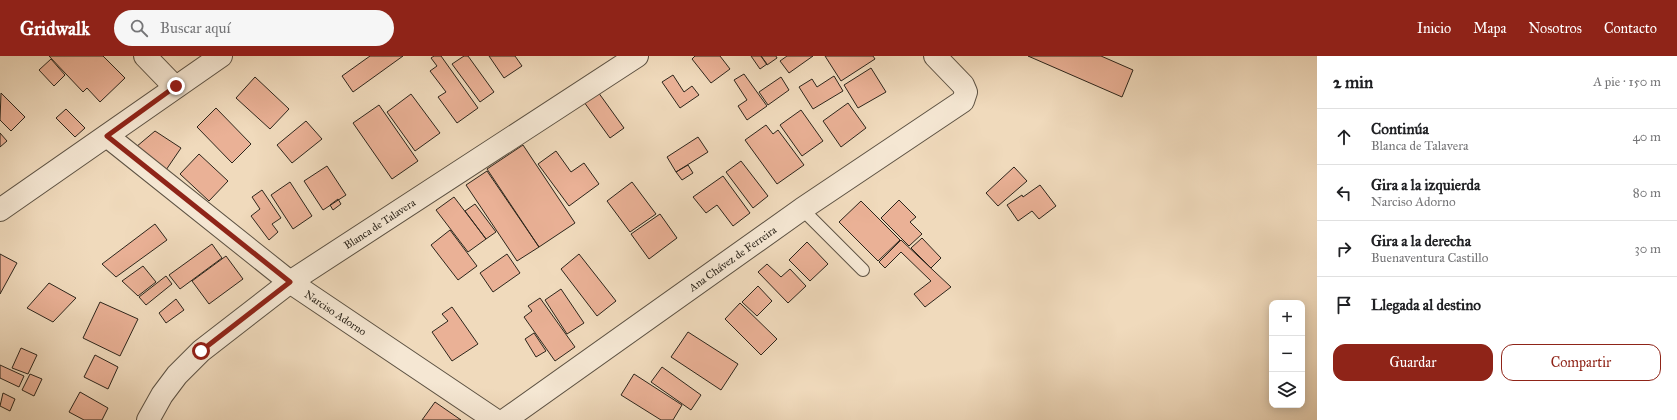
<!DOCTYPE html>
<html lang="es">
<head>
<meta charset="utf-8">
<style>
	:root { --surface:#fff; --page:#f6f6f6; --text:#202124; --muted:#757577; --line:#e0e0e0; --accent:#8f2418 }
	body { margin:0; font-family:"IM FELL Great Primer",serif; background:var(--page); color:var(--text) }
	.controls { position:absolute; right:12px; bottom:12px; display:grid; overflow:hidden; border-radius:8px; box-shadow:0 2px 10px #0003 }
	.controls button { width:36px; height:36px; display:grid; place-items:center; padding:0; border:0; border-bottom:1px solid var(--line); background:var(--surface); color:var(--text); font:20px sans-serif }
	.stop { position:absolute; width:12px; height:12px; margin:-9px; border:3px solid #8f2418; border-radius:50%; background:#fff }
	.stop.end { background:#8f2418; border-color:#fff; box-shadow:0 1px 4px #0008 }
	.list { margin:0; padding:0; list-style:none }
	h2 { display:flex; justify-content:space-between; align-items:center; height:52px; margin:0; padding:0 16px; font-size:17px }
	h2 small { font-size:13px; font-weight:400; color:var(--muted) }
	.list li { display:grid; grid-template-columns:26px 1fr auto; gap:12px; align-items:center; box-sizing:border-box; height:56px; padding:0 16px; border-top:1px solid var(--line) }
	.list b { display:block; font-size:15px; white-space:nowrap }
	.list p { margin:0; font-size:13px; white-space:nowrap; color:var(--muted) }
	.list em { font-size:13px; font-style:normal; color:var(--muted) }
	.actions { display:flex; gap:8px; padding:12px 16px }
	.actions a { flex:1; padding:9px 0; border:1px solid var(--accent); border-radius:12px; text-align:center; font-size:14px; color:var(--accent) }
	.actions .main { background:var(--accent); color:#fff }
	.icon { flex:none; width:22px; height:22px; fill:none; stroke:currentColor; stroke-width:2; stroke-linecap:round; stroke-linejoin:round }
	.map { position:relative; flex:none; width:1317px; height:364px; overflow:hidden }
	header { display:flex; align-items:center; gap:24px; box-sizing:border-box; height:56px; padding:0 20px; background:var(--accent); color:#fff }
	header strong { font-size:19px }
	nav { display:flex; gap:22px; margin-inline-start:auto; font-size:14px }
	.search { width:280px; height:36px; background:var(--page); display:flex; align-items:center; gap:10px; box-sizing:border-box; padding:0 14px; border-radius:22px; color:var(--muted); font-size:15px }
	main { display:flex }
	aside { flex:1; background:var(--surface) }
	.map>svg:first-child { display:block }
</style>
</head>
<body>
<header>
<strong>Gridwalk</strong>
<div class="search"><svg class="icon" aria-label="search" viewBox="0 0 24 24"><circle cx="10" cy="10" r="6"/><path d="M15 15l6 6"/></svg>Buscar aquí</div>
<nav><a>Inicio</a><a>Mapa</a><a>Nosotros</a><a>Contacto</a></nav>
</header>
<main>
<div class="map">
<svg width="1317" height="364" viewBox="0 0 1317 364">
	<rect width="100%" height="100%" fill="#f0dabc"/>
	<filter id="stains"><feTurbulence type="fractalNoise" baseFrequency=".005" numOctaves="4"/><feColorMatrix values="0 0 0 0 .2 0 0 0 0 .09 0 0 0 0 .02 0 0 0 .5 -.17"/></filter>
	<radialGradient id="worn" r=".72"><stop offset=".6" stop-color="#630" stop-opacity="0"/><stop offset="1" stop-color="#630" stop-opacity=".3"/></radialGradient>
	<path fill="#eab196" stroke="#2c251b" d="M49,0H103L125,22L100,46L87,32L83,36Z
		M370,0H403L353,36L342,20Z
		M434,0H441L478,52L457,67L438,41L446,36L430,15L437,10L431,2Z
		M464,0H468L494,36L480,46L452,8Z
		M489,0H515L522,10L504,22Z
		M695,0H720L730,13L711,27L692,3Z
		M751,0H761L767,8L760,13Z
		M761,0H776L777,2L767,9Z
		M787,0H813L789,17L780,5Z
		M825,0H873L875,3L841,25Z
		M1028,0H1101L1133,14L1122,41Z
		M51,3L65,19L54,30L39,14Z
		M871,12L886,36L858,52L844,29Z
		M744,18L767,50L747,64L738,50L747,44L734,24Z
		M673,19L684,36L692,30L699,39L680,52L662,26Z
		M834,20L843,35L813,53L799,31L812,23L817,31Z
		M255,21L289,53L270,73L236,42Z
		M781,21L789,34L768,49L759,36Z
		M598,36L624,72L610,82L584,46Z
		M1,37L25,61L11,75L0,64Z
		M411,38L440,77L415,95L387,56Z
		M848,47L866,72L841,91L823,65Z
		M379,49L418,105L392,123L353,67Z
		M216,52L251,88L232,107L197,71Z
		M66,53L85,72L75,81L56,62Z
		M801,54L823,85L802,100L780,69Z
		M306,65L322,83L292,107L277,89Z
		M766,69L773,78L778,74L804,109L777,128L745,84Z
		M155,75L181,92L166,114L136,91Z
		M0,77L7,85L0,91Z
		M698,81L708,96L676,116L667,101Z
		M523,89L575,167L539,191L487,113Z
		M556,95L571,116L584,107L599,128L569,150L538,108Z
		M199,98L228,125L209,145L180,118Z
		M741,105L768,140L753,152L726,116Z
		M688,109L693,117L682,124L676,116Z
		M327,110L346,139L323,154L304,125Z
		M1014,111L1027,125L998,150L986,137Z
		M487,115L539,191L517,205L466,129Z
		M723,120L750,157L733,170L717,149L706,157L693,141Z
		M290,126L312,160L293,173L271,139Z
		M632,126L656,158L630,176L607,145Z
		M1040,129L1056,150L1039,163L1032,155L1018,165L1007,149L1022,139L1023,141Z
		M262,134L281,162L272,168L278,176L269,184L251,160L260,153L252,141Z
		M454,141L486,183L468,196L436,154Z
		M338,143L341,148L333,154L330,149Z
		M899,144L916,161L910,166L922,178L909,190L881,162Z
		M861,145L900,184L878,205L839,166Z
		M475,148L496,176L486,183L465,155Z
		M660,158L677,182L649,203L631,178Z
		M155,168L167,184L116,221L102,208Z
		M450,174L477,210L458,224L431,189Z
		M922,182L941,202L931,212L911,192Z
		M901,184L951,231L925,251L914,238L931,225L901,196L885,212L879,206Z
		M807,186L828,208L810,225L789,204Z
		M212,188L222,202L180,233L169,219Z
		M0,198L17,207L0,238Z
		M507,198L520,217L493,236L480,217Z
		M579,198L616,245L597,260L561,213Z
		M226,200L243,223L209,248L192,225Z
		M767,208L781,221L790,213L806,230L788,247L758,216Z
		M143,210L156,226L138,240L122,225Z
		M166,220L172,228L146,249L139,241Z
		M49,227L76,242L53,266L27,252Z
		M758,230L772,245L757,260L742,246Z
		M561,233L584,267L567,278L545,244Z
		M540,242L575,291L555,305L524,261L532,255L528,250Z
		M176,243L184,254L166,267L159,257Z
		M100,246L138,263L120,300L83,282Z
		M740,247L777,283L761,299L725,263Z
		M452,251L478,288L452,305L432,276L448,265L442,258Z
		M688,276L738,308L721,334L671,301Z
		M534,277L546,295L536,301L525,283Z
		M21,292L37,299L28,318L12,312Z
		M95,299L118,311L108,333L84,321Z
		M0,309L24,320L19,331L0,322Z
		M662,311L701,339L691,354L651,326Z
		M30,318L42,323L34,340L22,334Z
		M634,318L682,349L673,364H661L621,339Z
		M80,336L108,352L102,364H84L69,356Z
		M3,337L15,343L10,355L0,350Z
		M435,346L461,364H422Z"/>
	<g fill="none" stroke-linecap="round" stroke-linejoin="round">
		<g stroke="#5d5243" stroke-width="14">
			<path id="service" d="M802,153L863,214"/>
		</g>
		<g stroke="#5d5243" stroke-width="24">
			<g id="minor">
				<path d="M145,0L175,31"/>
				<path id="s1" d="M107,80L290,226L495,364"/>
				<path d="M0,154L221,0"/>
				<path id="s2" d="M148,364L162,339L177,319L201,295L290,226L637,0"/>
				<path id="s3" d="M505,364L802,153L963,45L966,36L963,29L935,0"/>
			</g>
		</g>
		<use href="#service" stroke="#f5e7d3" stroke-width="12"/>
		<use href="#minor" stroke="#f5e7d3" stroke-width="22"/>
	</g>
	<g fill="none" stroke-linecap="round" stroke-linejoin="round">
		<path stroke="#8f2418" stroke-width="5" d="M176,30L107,80L290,226L201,295"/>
	</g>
	<g text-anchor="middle" stroke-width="3" stroke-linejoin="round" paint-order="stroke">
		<g font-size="11" fill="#2c251b" stroke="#f5e7d3">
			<text dy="4" stroke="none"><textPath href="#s2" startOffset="307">Blanca de Talavera</textPath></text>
			<text dy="4" stroke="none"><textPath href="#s3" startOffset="279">Ana Chávez de Ferreira</textPath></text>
			<text dy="4" stroke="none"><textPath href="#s1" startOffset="289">Narciso Adorno</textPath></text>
		</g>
	</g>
	<rect width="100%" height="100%" filter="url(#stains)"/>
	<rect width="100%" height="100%" fill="url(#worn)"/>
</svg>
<div class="controls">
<button>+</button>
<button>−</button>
<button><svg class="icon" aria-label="layers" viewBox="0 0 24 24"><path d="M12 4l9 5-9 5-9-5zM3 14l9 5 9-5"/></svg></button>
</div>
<div class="stop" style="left:201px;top:295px"></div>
<div class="stop end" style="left:176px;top:30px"></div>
</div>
<aside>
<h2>2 min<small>A pie · 150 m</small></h2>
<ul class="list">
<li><svg class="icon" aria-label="ahead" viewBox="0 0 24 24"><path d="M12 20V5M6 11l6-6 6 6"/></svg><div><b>Continúa</b><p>Blanca de Talavera</p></div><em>40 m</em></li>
<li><svg class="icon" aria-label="left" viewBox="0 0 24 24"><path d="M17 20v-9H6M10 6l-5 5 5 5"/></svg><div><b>Gira a la izquierda</b><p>Narciso Adorno</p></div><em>80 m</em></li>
<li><svg class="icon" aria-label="right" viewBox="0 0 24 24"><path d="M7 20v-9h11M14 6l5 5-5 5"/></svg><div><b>Gira a la derecha</b><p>Buenaventura Castillo</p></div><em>30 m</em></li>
<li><svg class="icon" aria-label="arrive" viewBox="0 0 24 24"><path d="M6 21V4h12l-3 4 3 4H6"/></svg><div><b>Llegada al destino</b></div></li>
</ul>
<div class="actions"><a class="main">Guardar</a><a>Compartir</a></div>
</aside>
</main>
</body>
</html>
